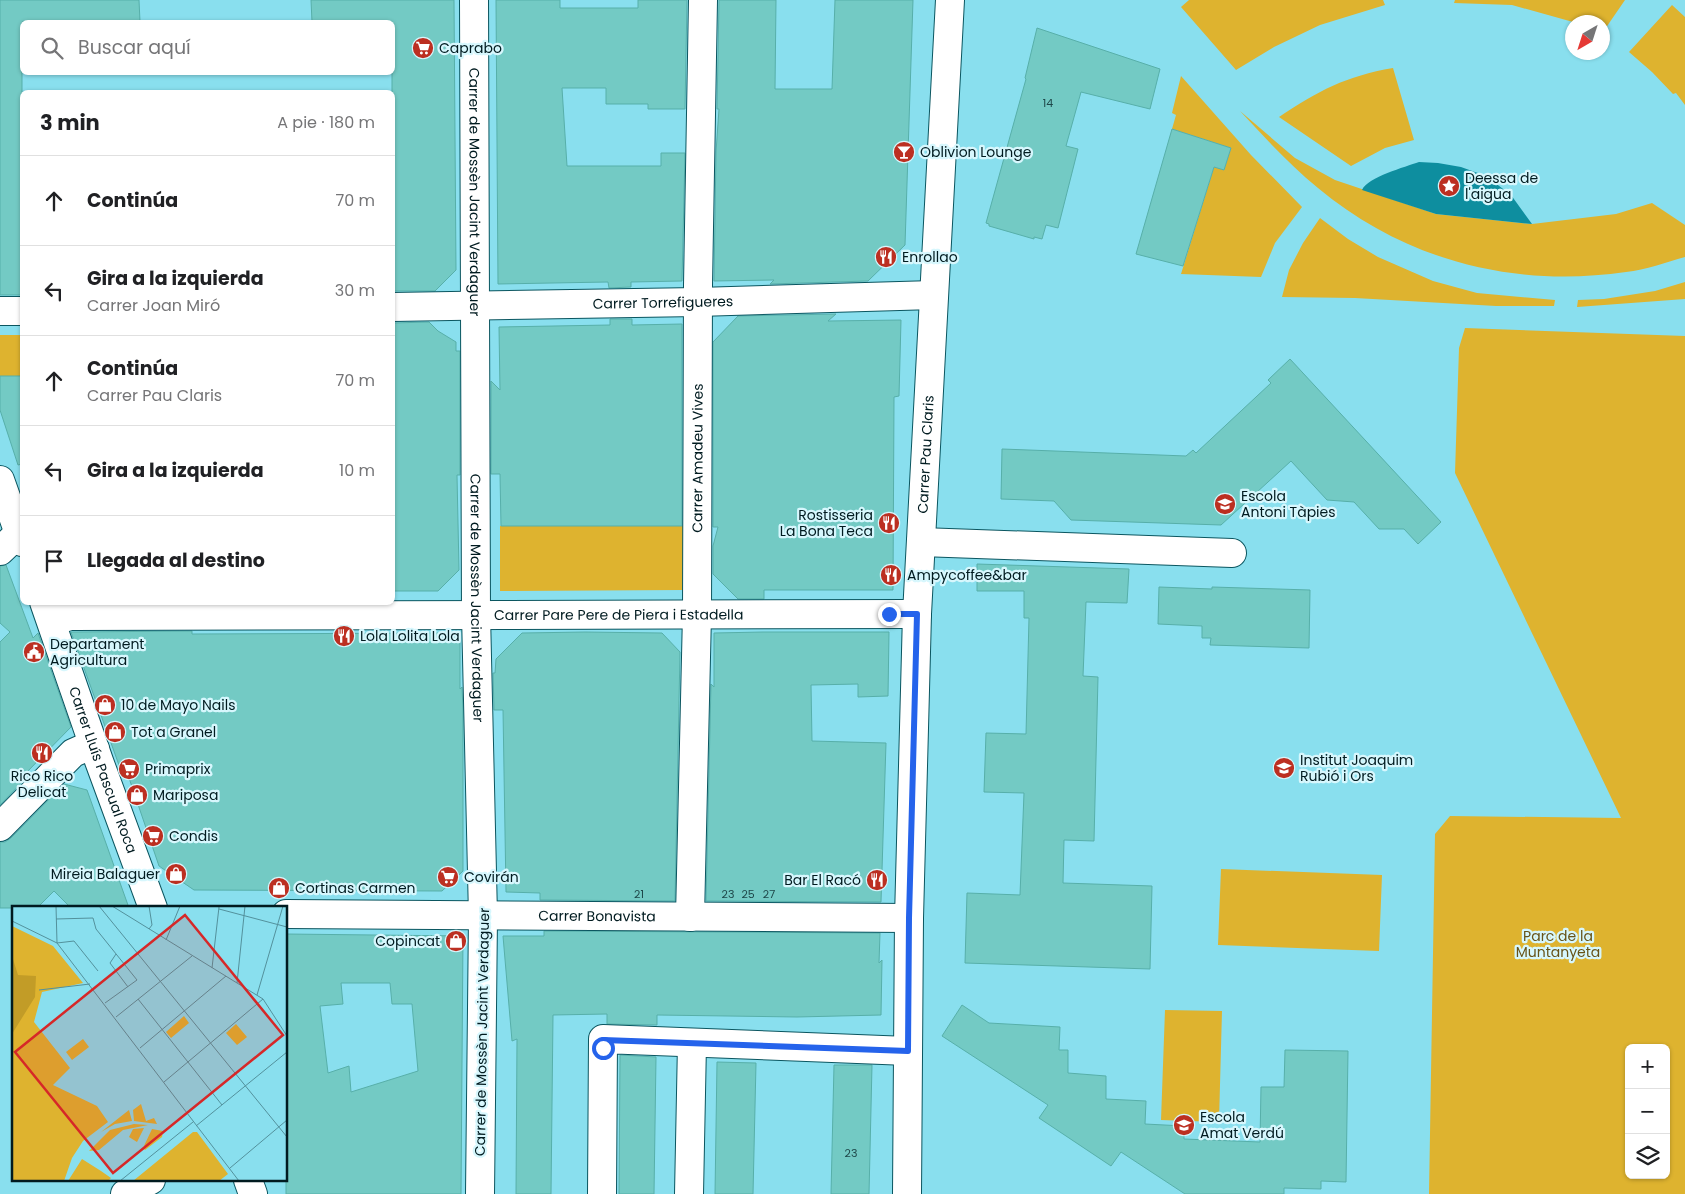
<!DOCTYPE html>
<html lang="es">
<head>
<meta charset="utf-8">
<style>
	:root { --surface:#fff; --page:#f2f2f2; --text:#202124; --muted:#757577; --line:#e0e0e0 }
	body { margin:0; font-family:Poppins,sans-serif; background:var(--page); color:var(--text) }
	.controls { position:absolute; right:15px; bottom:15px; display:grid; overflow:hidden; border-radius:8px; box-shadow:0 1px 4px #0004 }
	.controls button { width:45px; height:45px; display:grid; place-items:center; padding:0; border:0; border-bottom:1px solid var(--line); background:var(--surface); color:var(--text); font:25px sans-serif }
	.compass { position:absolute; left:1565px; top:15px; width:45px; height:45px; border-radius:50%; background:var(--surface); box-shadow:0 1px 4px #0004; rotate:219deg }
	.stop { position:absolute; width:15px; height:15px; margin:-11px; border:4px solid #2563eb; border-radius:50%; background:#fff }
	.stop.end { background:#2563eb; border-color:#fff; box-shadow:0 1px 5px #0008 }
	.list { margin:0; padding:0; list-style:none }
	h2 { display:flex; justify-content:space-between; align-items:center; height:65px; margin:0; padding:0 20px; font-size:21px }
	h2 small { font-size:16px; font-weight:400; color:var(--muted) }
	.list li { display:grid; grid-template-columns:32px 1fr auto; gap:15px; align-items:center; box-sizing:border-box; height:90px; padding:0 20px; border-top:1px solid var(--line) }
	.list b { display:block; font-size:19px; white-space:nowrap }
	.list p { margin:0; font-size:16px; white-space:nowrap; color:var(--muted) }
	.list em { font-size:16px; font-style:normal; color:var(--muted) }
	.icon { flex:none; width:28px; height:28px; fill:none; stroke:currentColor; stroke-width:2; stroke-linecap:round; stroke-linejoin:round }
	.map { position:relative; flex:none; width:1685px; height:1194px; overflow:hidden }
	.search { position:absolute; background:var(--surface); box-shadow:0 1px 4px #0004; left:20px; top:20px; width:375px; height:55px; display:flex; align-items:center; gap:12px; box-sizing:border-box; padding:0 18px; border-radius:8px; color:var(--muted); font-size:19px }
	.panel { position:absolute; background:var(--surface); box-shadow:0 1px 4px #0004; left:20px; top:90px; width:375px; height:515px; border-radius:8px }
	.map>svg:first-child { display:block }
</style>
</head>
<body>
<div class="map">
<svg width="1685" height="1194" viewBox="0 0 1685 1194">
	<rect width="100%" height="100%" fill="#89dfee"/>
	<path fill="#deb32f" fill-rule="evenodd" d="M1189,0H1383L1385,5L1320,25L1274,47L1236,70L1181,7Z
		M1455,0H1625L1603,32L1602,22H1573L1512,5L1454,3Z
		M1672,5L1685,17V105L1676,93L1673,94L1652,72L1629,52Z
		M1393,68L1414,140L1385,148L1351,166L1279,117C1318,91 1346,76 1393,68Z
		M1181,76L1251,155L1302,207L1275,243L1261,277L1181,274L1214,167L1224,170L1231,148L1172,129L1176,115L1172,113Z
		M1240,111L1295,158L1335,180L1436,214L1532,224L1616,214L1652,203L1685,225V257C1666,262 1646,270 1626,272C1514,288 1406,261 1318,188C1290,165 1265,138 1240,111Z
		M1320,218L1348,239L1378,257L1433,281L1477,293L1555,300L1554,306H1496L1355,298L1282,297L1289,270L1303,243Z
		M1685,282V299L1577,307L1578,300L1604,299L1655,291Z
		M1465,328L1685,336V1194H1429L1435,834L1450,816L1621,818L1455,473L1459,348ZM1629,1048H1666V1175H1629Z
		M0,335H22V376H0Z
		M500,526H683V590L500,591Z
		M1221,869L1382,875L1379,951L1218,945Z
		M1165,1010L1222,1011L1219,1122L1161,1120Z"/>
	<path fill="#0e8e9f" d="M1419,162L1438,163L1461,167L1486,176L1511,195L1532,224L1436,214L1362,190C1368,177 1405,167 1419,162Z"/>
	<path fill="#73cac4" stroke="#57afa9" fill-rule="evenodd" d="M0,0H139L140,22H22V295H0Z
		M311,0H454L456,270L435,291H392V22H312Z
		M496,0H560V8H638V0H687L685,109H648V104H606V88H562L567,166H661V153H685L682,281L631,282V287L609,288L608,282L498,284Z
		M719,0H776L775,89H832L835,0H913L905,245L868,281L770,284L774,280L714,281L716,152L719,109H717Z
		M1037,28L1160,69L1150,109L1081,92L1066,146L1078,149L1058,228L1046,225L1042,239L1034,237V239L989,226V224L986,223L1026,79L1025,78Z
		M1172,129L1231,148L1224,170L1214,167L1183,266L1136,254Z
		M836,314L828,321L901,320L899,396L894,397L893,590H764V599H738L713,574V546L718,527H713V342L738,316Z
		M610,319H632V325L682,324V526H501L500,474H491V381L500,390L499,327L610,325Z
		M429,322L438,331L456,342V351H460V475H457L459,570L438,591H392V323Z
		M1290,359L1441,522L1418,544L1404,529H1379L1354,502L1327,500L1291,461L1221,525L1071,520L1054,501L1001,499L1002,449L1186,456L1193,450L1196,453L1271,383L1268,380Z
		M0,376H22V464L18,465L0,410Z
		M977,564L1129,569L1127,603L1086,602L1083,676L1098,677L1094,841L1064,840L1063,883L1152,886L1150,969L965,963L967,893L1020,895L1024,793L984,792L986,733L1026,734L1029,618H1024V591H977Z
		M6,565L33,638L38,633L71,727L25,774L29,775L0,805V642L10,632L0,623V566Z
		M1159,587L1212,589V587L1310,590L1309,648L1210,645L1211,638H1202V626L1158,624Z
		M192,631V634L460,633V689L462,687L463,710V871L442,891L194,890L159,866L129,778L124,779L71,632Z
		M585,632L662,633L680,652L675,901L540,900V893L506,892L503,710H494L493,673H495L496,659L522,633Z
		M763,632H889L888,696L858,697V684L811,685L812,741L886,743L881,902L706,901L711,684L714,687V633Z
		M64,784L87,790L129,908H71L54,891L37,908H0V842H5L11,838Z
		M544,931L880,933L879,963L882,960L881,1015L797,1017L657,1015V1025L607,1024V1014L553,1015L551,1194H516L517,1039L512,1041L503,936H544Z
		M286,934L463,936L461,1194H286ZM341,983H390L392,1004H412L418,1071L351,1092L349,1066L328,1073L320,1006L343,1004Z
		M962,1005L989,1023L1060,1027L1059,1050H1068V1073L1106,1076V1099L1146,1101L1145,1124L1184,1126V1139L1260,1142L1261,1087H1284L1285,1050L1348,1051L1346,1182L1321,1181V1189L1284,1188V1194H1185L1121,1152L1111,1166L1039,1118L1048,1105L942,1036Z
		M620,1055L656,1057L654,1194H619Z
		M717,1062L756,1063L753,1194H715Z
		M834,1065H872L869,1194H831Z"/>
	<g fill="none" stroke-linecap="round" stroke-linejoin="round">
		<g stroke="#0b5660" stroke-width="30">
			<g id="street">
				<path id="s1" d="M474,0L476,614L483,916L480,1194"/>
				<path id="s2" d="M392,307L698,302L934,295"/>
				<path d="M0,311H22"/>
				<path d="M0,480L22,542"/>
				<path d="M921,542L1232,553"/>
				<path d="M0,551L19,533"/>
				<path id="s3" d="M44,602L99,761L153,908"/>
				<path id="s4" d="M53,626L60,619L70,616L917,614"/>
				<path d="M0,827L73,753L82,749H95"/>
				<path id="s5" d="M286,914L909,918"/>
				<path id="s6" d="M690,917L697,614L698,285L703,0"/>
				<path d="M248,1180L253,1194"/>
				<path d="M125,1194L151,1180"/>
				<path d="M602,1194L603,1039L908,1051"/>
				<path d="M689,1194L692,1043"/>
				<path id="s7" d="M907,1194L909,918L917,614L950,0"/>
			</g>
		</g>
		<use href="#street" stroke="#fff" stroke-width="28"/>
	</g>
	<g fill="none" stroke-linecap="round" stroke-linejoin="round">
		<path stroke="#2563eb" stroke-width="6" d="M603,1048V1040L908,1051L909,918L917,614H889"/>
	</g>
	<defs>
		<g id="supermarket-disc" transform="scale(1.125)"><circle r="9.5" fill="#bc2f21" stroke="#d7f7fd"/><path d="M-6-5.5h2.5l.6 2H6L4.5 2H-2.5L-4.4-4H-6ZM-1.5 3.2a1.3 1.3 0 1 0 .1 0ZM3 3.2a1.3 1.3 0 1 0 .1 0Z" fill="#fff"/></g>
		<g id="bar-disc" transform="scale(1.125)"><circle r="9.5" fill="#bc2f21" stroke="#d7f7fd"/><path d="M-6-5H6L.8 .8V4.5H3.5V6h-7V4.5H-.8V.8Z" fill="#fff"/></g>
		<g id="sight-disc" transform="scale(1.125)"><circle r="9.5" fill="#bc2f21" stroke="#d7f7fd"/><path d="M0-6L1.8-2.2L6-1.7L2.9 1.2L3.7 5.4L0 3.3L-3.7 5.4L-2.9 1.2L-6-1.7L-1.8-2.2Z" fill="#fff"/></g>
		<g id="restaurant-disc" transform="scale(1.125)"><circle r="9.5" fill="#bc2f21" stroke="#d7f7fd"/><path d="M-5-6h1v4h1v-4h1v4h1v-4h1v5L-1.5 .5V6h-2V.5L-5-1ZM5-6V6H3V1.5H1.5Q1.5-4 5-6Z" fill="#fff"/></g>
		<g id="school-disc" transform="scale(1.125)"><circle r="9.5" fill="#bc2f21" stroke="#d7f7fd"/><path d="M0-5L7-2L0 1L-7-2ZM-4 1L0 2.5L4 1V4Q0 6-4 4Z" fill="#fff"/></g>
		<g id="civic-disc" transform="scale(1.125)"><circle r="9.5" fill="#bc2f21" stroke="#d7f7fd"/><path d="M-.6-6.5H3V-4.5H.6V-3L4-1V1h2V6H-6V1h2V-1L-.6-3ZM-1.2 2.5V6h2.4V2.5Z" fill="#fff"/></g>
		<g id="shop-disc" transform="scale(1.125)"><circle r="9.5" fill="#bc2f21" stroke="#d7f7fd"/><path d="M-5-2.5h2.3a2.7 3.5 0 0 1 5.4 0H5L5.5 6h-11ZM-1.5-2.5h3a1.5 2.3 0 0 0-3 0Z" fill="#fff"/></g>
	</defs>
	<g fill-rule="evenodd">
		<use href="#supermarket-disc" x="423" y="48"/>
		<use href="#bar-disc" x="904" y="152"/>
		<use href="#sight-disc" x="1449" y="186"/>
		<use href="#restaurant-disc" x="886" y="257"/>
		<use href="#school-disc" x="1225" y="504"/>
		<use href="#restaurant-disc" x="889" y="523"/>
		<use href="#restaurant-disc" x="891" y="575"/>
		<use href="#restaurant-disc" x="344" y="636"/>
		<use href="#civic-disc" x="34" y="652"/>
		<use href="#shop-disc" x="105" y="705"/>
		<use href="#shop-disc" x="115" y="732"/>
		<use href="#restaurant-disc" x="42" y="753"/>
		<use href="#school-disc" x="1284" y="768"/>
		<use href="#supermarket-disc" x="129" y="769"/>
		<use href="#shop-disc" x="137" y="795"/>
		<use href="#supermarket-disc" x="153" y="836"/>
		<use href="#shop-disc" x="176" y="874"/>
		<use href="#supermarket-disc" x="448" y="877"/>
		<use href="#restaurant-disc" x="877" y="880"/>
		<use href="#shop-disc" x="279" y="888"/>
		<use href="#shop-disc" x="456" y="941"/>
		<use href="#school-disc" x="1184" y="1125"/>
	</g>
	<g text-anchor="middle" stroke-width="4.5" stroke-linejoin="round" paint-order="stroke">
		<g font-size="11" fill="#1e4749">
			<text x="1048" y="107">14</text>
			<text x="639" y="898">21</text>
			<text x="728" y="898">23</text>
			<text x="748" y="898">25</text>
			<text x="769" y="898">27</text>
			<text x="851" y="1157">23</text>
		</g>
		<g font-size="14" fill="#011b20" stroke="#d7f7fd" text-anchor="start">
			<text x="439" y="53">Caprabo</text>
			<text x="920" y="157">Oblivion Lounge</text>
			<text x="1465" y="183">Deessa de<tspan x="1465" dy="16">l'aigua</tspan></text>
			<text x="902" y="262">Enrollao</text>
			<text x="1241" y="501">Escola<tspan x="1241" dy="16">Antoni Tàpies</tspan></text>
			<text x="873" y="520" text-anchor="end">Rostisseria<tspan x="873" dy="16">La Bona Teca</tspan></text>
			<text x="907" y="580">Ampycoffee&amp;bar</text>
			<text x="360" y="641">Lola Lolita Lola</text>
			<text x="50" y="649">Departament<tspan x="50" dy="16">Agricultura</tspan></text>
			<text x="121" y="710">10 de Mayo Nails</text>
			<text x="131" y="737">Tot a Granel</text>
			<text x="1300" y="765">Institut Joaquim<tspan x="1300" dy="16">Rubió i Ors</tspan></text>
			<text x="145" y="774">Primaprix</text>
			<text x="42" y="781" text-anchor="middle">Rico Rico<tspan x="42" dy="16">Delicat</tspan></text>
			<text x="153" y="800">Mariposa</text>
			<text x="169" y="841">Condis</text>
			<text x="160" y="879" text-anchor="end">Mireia Balaguer</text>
			<text x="464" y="882">Covirán</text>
			<text x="861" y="885" text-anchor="end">Bar El Racó</text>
			<text x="295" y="893">Cortinas Carmen</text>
			<text x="440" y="946" text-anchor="end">Copincat</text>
			<text x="1200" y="1122">Escola<tspan x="1200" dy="16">Amat Verdú</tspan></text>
		</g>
		<g font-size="14" fill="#011b20" stroke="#d7f7fd">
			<text dy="5" stroke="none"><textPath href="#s1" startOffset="192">Carrer de Mossèn Jacint Verdaguer</textPath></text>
			<text dy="5" stroke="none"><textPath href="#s2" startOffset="271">Carrer Torrefigueres</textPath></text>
			<text dy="5" stroke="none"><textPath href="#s7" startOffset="740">Carrer Pau Claris</textPath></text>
			<text dy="5" stroke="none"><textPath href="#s6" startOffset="459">Carrer Amadeu Vives</textPath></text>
			<text dy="5" stroke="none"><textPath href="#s1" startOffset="598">Carrer de Mossèn Jacint Verdaguer</textPath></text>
			<text dy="5" stroke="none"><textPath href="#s4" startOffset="569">Carrer Pare Pere de Piera i Estadella</textPath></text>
			<text dy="5" stroke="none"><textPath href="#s3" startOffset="178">Carrer Lluís Pascual Roca</textPath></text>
			<text dy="5" stroke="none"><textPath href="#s5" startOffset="311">Carrer Bonavista</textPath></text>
			<text transform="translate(482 1032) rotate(-89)" y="5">Carrer de Mossèn Jacint Verdaguer</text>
		</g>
		<g font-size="14" fill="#675319" stroke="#d7f7fd">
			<text x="1558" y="941">Parc de la<tspan x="1558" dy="16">Muntanyeta</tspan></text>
		</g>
	</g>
	<g transform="translate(12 906)">
		<rect width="275" height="275" fill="#89dfee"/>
		<path d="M0,20L41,40L71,77L30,86L22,116L58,162L41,179L85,200L96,216L71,235L60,252L52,275H0ZM172,110L177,117L159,132L154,126ZM224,118L235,131L225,139L214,127ZM71,133L77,141L60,154L54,146ZM129,198L134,215L142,212L145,218L122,215L121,204ZM117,204L120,215L103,218L89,226ZM122,218L136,219L111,224L87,244L77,245L98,224ZM132,222L125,236L117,231L121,223ZM140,223L151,225L150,231L133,244L131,242ZM181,226H185L216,268L207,275H121ZM70,253L89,265L99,272L96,275H56Z" fill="#deb32f"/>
		<path d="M0,50L6,69L24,70L23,91L0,128Z" fill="#c29c27"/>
		<path fill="none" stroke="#53919c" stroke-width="1" d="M44,0L45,37L227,275M87,0L275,231M100,0L251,93L275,130M137,0L140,19L137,23M207,3L275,21M44,13L81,12L84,23L125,74L93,97M0,15L45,37M154,34L168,0M45,37L62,35L86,65M104,48L98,57L116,81M200,62L207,1M225,77L233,0M27,84L78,78M245,89L271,0M126,93L210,199M104,111L180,50M128,142L214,70M152,176L251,93M184,220L275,146M218,262L275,214M108,275L181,216"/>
		<path fill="#d62828" fill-opacity="0.15" stroke="#d62828" stroke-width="2.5" d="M173,9L271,129L101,267L3,146Z"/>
		<rect width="275" height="275" fill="none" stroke="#011b20" stroke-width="2.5"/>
	</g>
</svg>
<div class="controls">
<button>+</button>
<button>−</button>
<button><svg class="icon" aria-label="layers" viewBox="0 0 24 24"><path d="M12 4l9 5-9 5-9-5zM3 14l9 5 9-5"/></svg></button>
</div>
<svg class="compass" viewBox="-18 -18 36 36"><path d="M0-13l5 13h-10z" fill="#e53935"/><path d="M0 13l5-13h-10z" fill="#757577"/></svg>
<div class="stop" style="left:603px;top:1048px"></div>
<div class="stop end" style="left:889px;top:614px"></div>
<div class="search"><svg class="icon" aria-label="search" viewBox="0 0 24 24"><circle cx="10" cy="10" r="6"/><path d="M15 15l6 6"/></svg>Buscar aquí</div>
<section class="panel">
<h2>3 min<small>A pie · 180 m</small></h2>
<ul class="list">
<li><svg class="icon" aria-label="ahead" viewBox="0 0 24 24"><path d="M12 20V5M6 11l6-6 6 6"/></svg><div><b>Continúa</b></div><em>70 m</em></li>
<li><svg class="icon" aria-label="left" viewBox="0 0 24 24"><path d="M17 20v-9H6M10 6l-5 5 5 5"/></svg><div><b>Gira a la izquierda</b><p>Carrer Joan Miró</p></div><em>30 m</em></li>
<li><svg class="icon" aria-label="ahead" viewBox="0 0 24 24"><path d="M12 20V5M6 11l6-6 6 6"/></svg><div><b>Continúa</b><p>Carrer Pau Claris</p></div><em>70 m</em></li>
<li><svg class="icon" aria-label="left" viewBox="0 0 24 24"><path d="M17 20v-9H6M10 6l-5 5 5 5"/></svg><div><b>Gira a la izquierda</b></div><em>10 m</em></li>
<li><svg class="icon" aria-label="arrive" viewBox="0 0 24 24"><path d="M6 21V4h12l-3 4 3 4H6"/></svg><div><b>Llegada al destino</b></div></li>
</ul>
</section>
</div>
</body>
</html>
